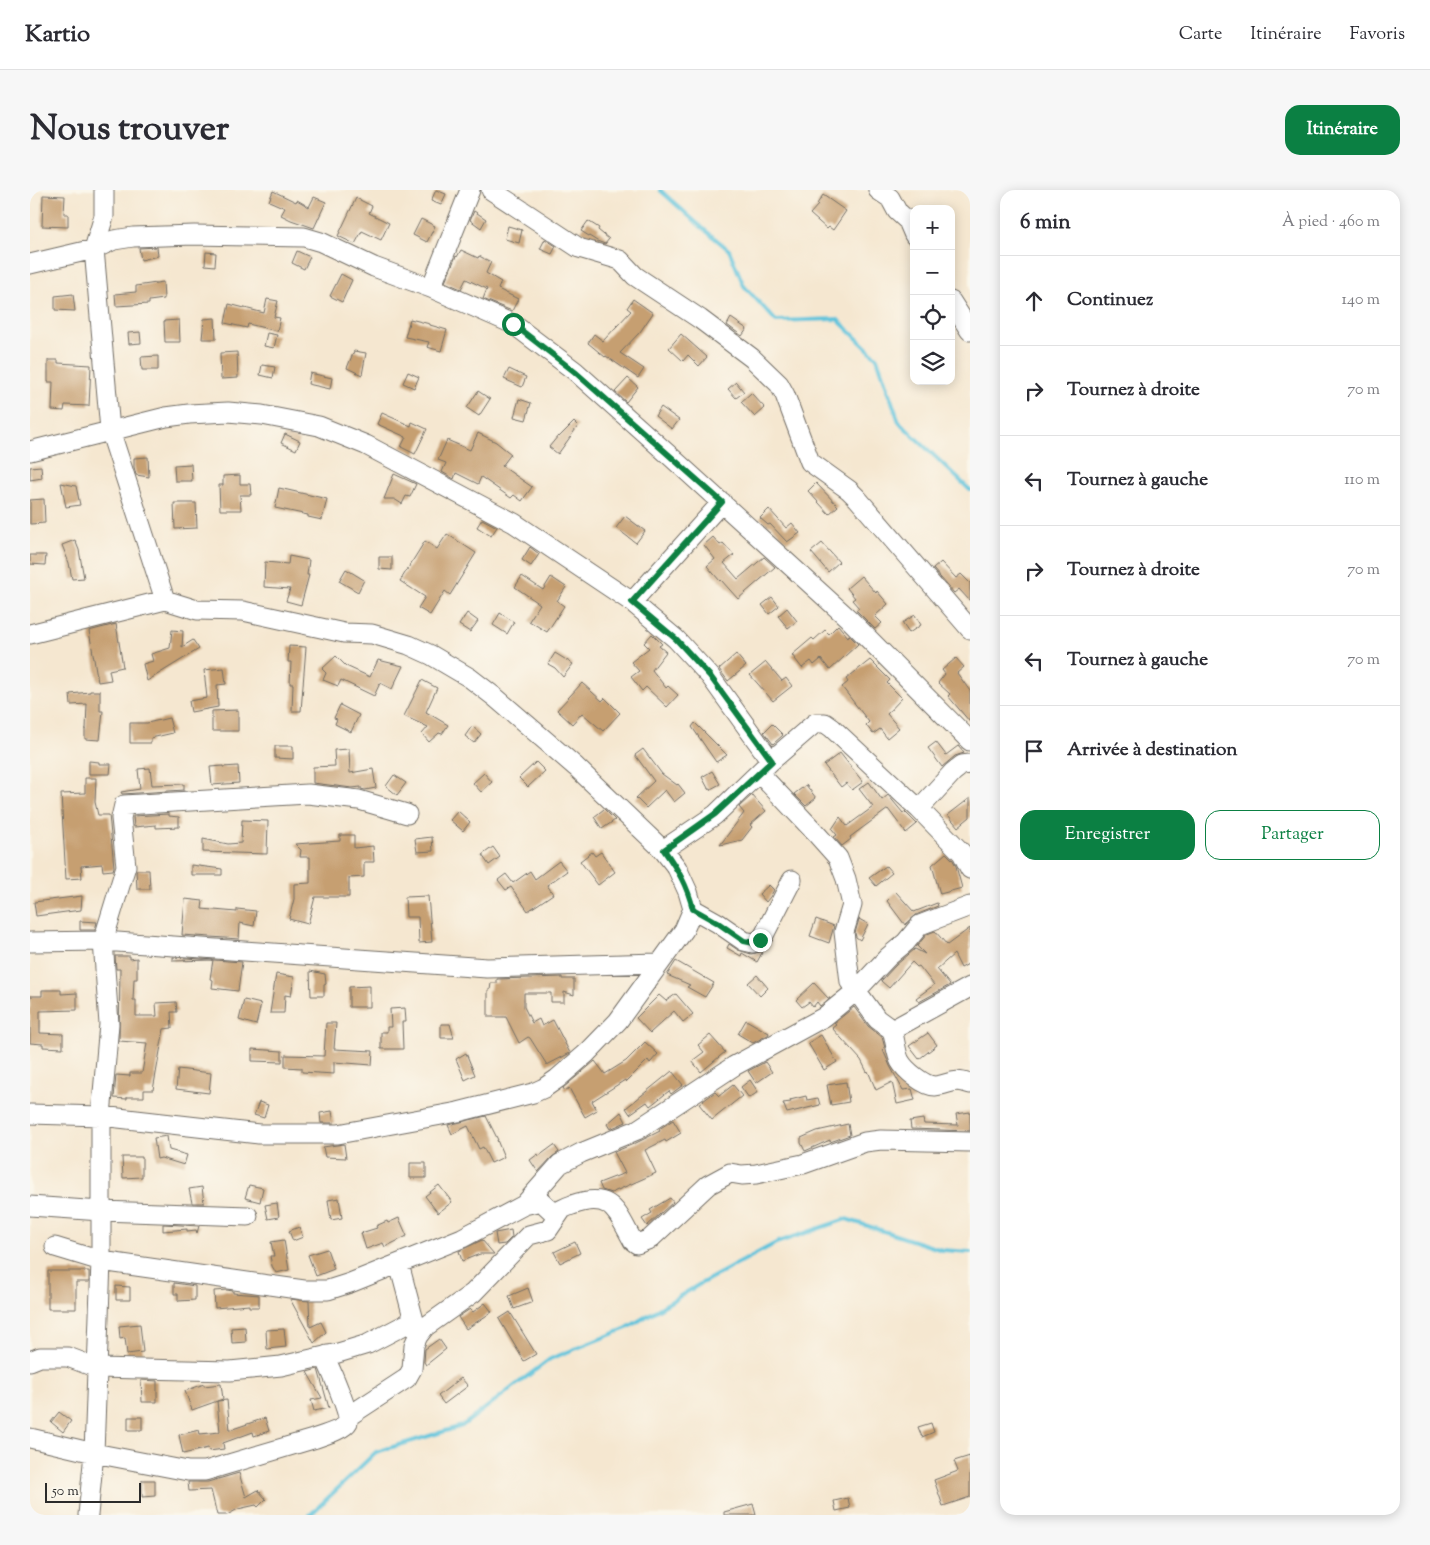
<!DOCTYPE html>
<html lang="fr">
<head>
<meta charset="utf-8">
<style>
	:root { --surface:#fff; --page:#f7f7f7; --text:#2b2b33; --muted:#7c7c81; --line:#e1e1e2; --accent:#0b8043 }
	body { margin:0; font-family:"Sorts Mill Goudy",serif; background:var(--page); color:var(--text) }
	.controls { position:absolute; right:15px; top:15px; display:grid; overflow:hidden; border-radius:10px; box-shadow:0 2px 12px #0003 }
	.controls button { width:45px; height:45px; display:grid; place-items:center; padding:0; border:0; border-bottom:1px solid var(--line); background:var(--surface); color:var(--text); font:25px sans-serif }
	.scale { position:absolute; left:15px; bottom:12px; width:96px; box-sizing:border-box; padding-left:5px; border:2px solid #2b2b2b; border-top:0; font-size:14px; line-height:18px; white-space:nowrap; color:#2b2b2b; -webkit-text-stroke:4px #fbf7ec; paint-order:stroke }
	.stop { position:absolute; width:15px; height:15px; margin:-11px; border:4px solid #0b8043; border-radius:50%; background:#fff }
	.stop.end { background:#0b8043; border-color:#fff; box-shadow:0 1px 5px #0008 }
	.list { margin:0; padding:0; list-style:none }
	h2 { display:flex; justify-content:space-between; align-items:center; height:65px; margin:0; padding:0 20px; font-size:21px }
	h2 small { font-size:16px; font-weight:400; color:var(--muted) }
	.list li { display:grid; grid-template-columns:32px 1fr auto; gap:15px; align-items:center; box-sizing:border-box; height:90px; padding:0 20px; border-top:1px solid var(--line) }
	.list b { display:block; font-size:19px; white-space:nowrap }
	.list em { font-size:16px; font-style:normal; color:var(--muted) }
	.actions { display:flex; gap:10px; padding:15px 20px }
	.actions a { flex:1; padding:11px 0; border:1px solid var(--accent); border-radius:15px; text-align:center; font-size:18px; color:var(--accent) }
	.actions .main { background:var(--accent); color:#fff }
	.icon { flex:none; width:28px; height:28px; fill:none; stroke:currentColor; stroke-width:2; stroke-linecap:round; stroke-linejoin:round }
	.map { position:relative; flex:none; width:940px; height:1325px; overflow:hidden; border-radius:15px }
	header { display:flex; align-items:center; gap:30px; box-sizing:border-box; height:70px; padding:0 25px; background:var(--surface); border-bottom:1px solid var(--line) }
	header strong { font-size:24px }
	nav { display:flex; gap:28px; margin-inline-start:auto; font-size:18px }
	.intro { display:flex; align-items:center; justify-content:space-between; box-sizing:border-box; height:120px; padding:0 30px }
	h1 { margin:0; font-size:35px }
	.button { padding:12px 22px; border-radius:15px; background:var(--accent); color:#fff; font-size:18px; font-weight:700 }
	main { display:flex; gap:30px; padding:0 30px }
	aside { flex:1; background:var(--surface); border-radius:15px; box-shadow:0 2px 12px #0003 }
	.map>svg:first-child { display:block }
</style>
</head>
<body>
<header>
<strong>Kartio</strong>
<nav><a>Carte</a><a>Itinéraire</a><a>Favoris</a></nav>
</header>
<div class="intro"><h1>Nous trouver</h1><a class="button">Itinéraire</a></div>
<main>
<div class="map">
<svg width="940" height="1325" viewBox="0 0 940 1325">
	<rect width="100%" height="100%" fill="#fbf7ec"/>
	<filter id="ink" filterUnits="userSpaceOnUse"><feTurbulence type="fractalNoise" baseFrequency=".02" numOctaves="2"/><feDisplacementMap in="SourceGraphic" scale="10" xChannelSelector="R" yChannelSelector="G"/><feConvolveMatrix kernelMatrix="1 2 1 2 8 2 1 2 1" color-interpolation-filters="sRGB"/></filter>
	<filter id="wash" filterUnits="userSpaceOnUse"><feTurbulence type="fractalNoise" baseFrequency=".0096" numOctaves="4" result="noise"/><feDisplacementMap in="SourceGraphic" scale="20" xChannelSelector="R" yChannelSelector="G"/><feGaussianBlur stdDeviation="1.12" result="paint"/><feColorMatrix in="noise" values="0 0 0 0 0 0 0 0 0 0 0 0 0 0 0 0 0 1.4 0 .05"/><feComposite in="paint" operator="in"/></filter>
	<g filter="url(#wash)">
		<rect width="100%" height="100%" fill="#f5e7d0"/>
		<g fill="none" stroke-linecap="round" stroke-linejoin="round">
			<path stroke="#5ec3db" stroke-width="4" d="M630,0L670,36L699,60L714,96L746,131L807,129L847,168L869,232L940,300
				M280,1325L346,1262L432,1236L520,1169L597,1138L670,1094L746,1053L816,1029L912,1060L940,1062"/>
		</g>
		<g id="blocks">
			<path fill="#c69f71" d="M406,0L416,4L411,15L401,11Z
				M243,1L266,12L267,10L279,17L284,7L296,12L284,38L261,30L251,25L255,18L239,11Z
				M13,5L35,6L34,24H38V37L12,36Z
				M793,5L816,21L803,40L799,37L797,39L780,24L788,15L787,14Z
				M326,8L342,16L339,23L359,33L351,50L332,41L325,54L308,46Z
				M444,21L456,29L451,38L440,30Z
				M391,29L405,36L397,52L383,45Z
				M558,31L569,38L568,40L579,49L575,54L567,51L551,41Z
				M478,36L492,40L489,53L475,49Z
				M515,49L526,56L522,64L510,59Z
				M127,57L128,66L111,70L109,58Z
				M431,60L448,68L449,66L461,72L456,83L471,92L468,99L488,109L482,121L453,109L457,99L436,89L431,99L415,92L426,66L427,67Z
				M267,61L280,67L274,79L262,73Z
				M176,62L186,63L185,76L175,75Z
				M311,84L322,90L312,112L300,106Z
				M133,92L134,109L119,111V114L86,116L85,104L106,102V96Z
				M43,104L45,121L25,120V106Z
				M237,109L248,111L244,127L250,128L247,141L218,134L217,138L195,133L199,114L234,123Z
				M603,109L623,123L610,142L590,163L614,179L608,188L576,166L575,167L558,153L564,144L573,151L601,121L597,118Z
				M185,128L186,149H172L174,129Z
				M701,128L717,139L712,146L697,135Z
				M380,129L400,134V135L417,140L411,161L397,157L399,152L375,147Z
				M149,130L150,152H135L134,131Z
				M110,142L111,153L99,154L98,143Z
				M237,143L247,145L244,158L234,156Z
				M651,144L677,167L669,176L658,165L653,171L639,158Z
				M324,161L336,163L332,185L317,178Z
				M207,162L208,188L191,189L190,163Z
				M128,166V180H112L111,167Z
				M18,170H28V173L61,175L59,216L35,215L34,221L22,220L23,192H18Z
				M232,175L245,177L243,188L230,185Z
				M479,179L496,187L492,197L474,189Z
				M378,182L389,187L384,198L373,193Z
				M280,183L302,188L300,199L278,194Z
				M598,188L608,197L596,212L585,202Z
				M706,192L714,202L706,208L698,199Z
				M448,201L460,209L449,226L437,218Z
				M721,203L735,218L725,227L711,212Z
				M489,209L501,213L496,230L484,227Z
				M631,217L649,230L642,239L625,226Z
				M352,223L381,236L382,232L397,239L385,264L371,257L376,247L347,234Z
				M544,232L548,236L528,264L519,257L528,246L529,247Z
				M448,243L466,252L481,264L472,276L502,297L492,311L484,305L481,308L451,287L448,294L426,283L424,289L412,282L416,273L408,270L417,250L440,260Z
				M255,244L270,251L266,260L251,253Z
				M118,267L119,287L106,285L104,277V268Z
				M161,274L162,291H145L144,275Z
				M11,276L12,288L0,290V277Z
				M364,284L386,294L380,307L376,306L372,314L364,309H354Z
				M210,285V294H220L221,305H210L211,320H190L189,295H193V286Z
				M31,293L46,296L50,315L36,317Z
				M786,293L808,316L799,324L778,301Z
				M249,298L297,309L292,330L278,327V325L245,318Z
				M14,309L15,333L0,334V310Z
				M144,313H166L167,338L145,339Z
				M739,319L756,338L762,333L770,343L757,352L740,334L738,335L730,328Z
				M595,326L615,341L606,353L586,338Z
				M452,329L467,337L461,346L447,337Z
				M417,344L446,363L420,405L415,401L400,425L388,418L395,407L370,391L395,351L407,359Z
				M683,347L690,355L693,353L704,365L694,373L708,389L734,367L745,377L708,409L691,390L690,391L677,376L685,369L674,355Z
				M45,350L49,360L54,388L42,389L39,373L32,355Z
				M792,353L809,372L798,382L781,362Z
				M500,357L509,364L501,376L492,370Z
				M0,365H16L15,375L0,374Z
				M259,366L279,370L277,385H279L271,415L256,411L260,399L234,397L235,372L258,374Z
				M349,367H362V380L349,379Z
				M911,372L926,388L931,384L940,393V411L929,399L924,403L903,379Z
				M316,379L334,390L328,402L309,391Z
				M492,386L513,400L521,387L536,397L527,411L534,416L517,442L499,431L510,414L485,397Z
				M831,386L846,403L847,401L858,414L845,426L852,433L845,439L826,420L829,418L822,410L825,408L817,398Z
				M742,407L749,416L739,424L732,415Z
				M757,418L767,431L758,438L748,426Z
				M437,423L448,431L440,442L429,435Z
				M470,423L484,432L477,444L463,435Z
				M885,425L891,435L879,443L872,433Z
				M86,434L93,477L79,480L81,490L68,492L59,441Z
				M808,435L818,447L819,445L828,454L800,480L791,469L784,475L781,471L772,478L762,465L782,448L784,450L795,440L799,444Z
				M142,440L153,441L152,457L163,450L169,459L117,491L113,474L123,471L121,464L140,458Z
				M622,444L632,454L629,456L636,462L622,480L636,498L638,496L648,505L637,517L616,497L612,501L601,487L609,481L601,472L619,458L614,453Z
				M259,456L276,457L271,521H262L263,494H260L261,472H258Z
				M525,463L543,474L533,487L525,478L518,474Z
				M706,464L716,476L698,491L689,479Z
				M306,466L316,476L340,487L348,470L373,476L362,499L350,493L344,506L311,490L308,496L293,490L296,483L292,479Z
				M926,468L934,477L927,483L940,501V532L918,506L920,504L908,493L915,484L912,480Z
				M840,470L860,490L857,493L872,508L857,524L869,538L857,548L850,539L843,544L836,535L839,532L832,523L812,497L818,492L816,489Z
				M736,472L752,491L756,488L762,496L743,511L720,485Z
				M194,478L196,494L187,495L188,517L161,522L159,511L177,508L174,480Z
				M392,490L407,498L396,522L418,535L412,544L409,543L399,552L392,544L398,537L374,526Z
				M552,493L572,511L575,508L590,523L573,541L552,523L542,534L527,520Z
				M60,501H70V521H73L70,550L55,549V539H56L57,514L41,515L40,504L60,502Z
				M310,515L329,525L321,542L305,534L307,529L304,528Z
				M208,520V541H182V521Z
				M139,528L143,543L121,548V553H100V533H117Z
				M665,533L697,565L686,572L662,537Z
				M742,534L753,545L743,554L734,542Z
				M442,536L451,544L444,553L435,546Z
				M906,552L916,565L928,556L934,563L925,566L912,577L898,558Z
				M245,556H263V569L245,568Z
				M319,559L320,583L343,579L346,598L335,600L331,599V597L322,598L283,593V577L305,576L304,560Z
				M613,559L632,584L647,595L648,594L655,603L644,612L635,600L616,618L606,608L624,591L605,565Z
				M810,563L833,592L822,600L816,593L811,597L794,575Z
				M59,571L69,572V574H81L80,584H59Z
				M506,572L515,581L498,597L489,588Z
				M193,576V577L208,576L209,593L182,595L180,577Z
				M120,578L122,595L154,594V600L92,604L91,602L110,599L108,579Z
				M682,581L690,594L679,600L672,587Z
				M454,583L462,592L451,602L443,593Z
				M364,585L376,593L367,605L356,596Z
				M55,588H66L65,612L68,625H79L84,677L83,680L73,681L72,674L51,676L52,688L36,689L31,604L55,603Z
				M839,592L852,610L858,605L873,623L875,622L887,634L876,643L858,619L820,647L821,649L812,656L804,647L807,645L802,639L810,627L817,636L843,617L829,599Z
				M776,595L786,608L776,616L764,604Z
				M722,605L736,621L720,635L722,637L712,650L690,655L714,623L709,617Z
				M940,608V627L928,637L918,625Z
				M574,619L585,630L572,639L564,627Z
				M428,621L440,632L433,641L420,630Z
				M139,624V626L149,627V637L126,638V635L104,637L103,626Z
				M212,630L238,631L237,664L173,662V649L198,654L211,653Z
				M310,645H324V658L343,656L344,672H334V687L319,688V707H285L278,734L259,729L264,709V694L280,693V667H270L271,660L265,654L310,651Z
				M402,647L403,661L387,662L385,649Z
				M463,657L470,667L459,675L452,665Z
				M562,662L565,666L571,662L585,682L568,695L550,671Z
				M916,663L923,670L926,676L932,698L910,704L902,675Z
				M529,671L537,681L517,695L523,704L498,721L481,697L476,700L468,690L476,684L483,693L500,681L505,689Z
				M161,675L192,679V685H161Z
				M856,676L862,683L846,696L839,688Z
				M106,680H119L120,699H107Z
				M739,695L744,700L740,707L736,712L729,704Z
				M866,702L884,722L907,713L908,716L886,725L875,735L857,711Z
				M52,706L51,720L6,726L4,712Z
				M398,706L402,752L389,753L388,727H376L375,707Z
				M155,709L173,711L172,719L207,722V719L226,721L224,736L210,733L209,749L152,745Z
				M786,729L804,736L799,753L780,746Z
				M829,729L838,734L830,750L826,747L825,743Z
				M50,731L67,732L65,740H50Z
				M940,738V773L931,778L924,764L907,779L920,795L889,812L886,808L904,795L889,776L887,777L882,772L859,798L851,791L866,775L885,759L895,764L887,756L897,744L905,741L917,755Z
				M699,754L708,760L721,764L733,761L727,772L712,763L711,766L697,758Z
				M85,766H100V769L107,768V789H104L103,810H106V826H127L126,813L146,812L147,822H141L142,838L134,839L123,900H114V907H97V909L84,908L86,885L100,886V883H112L117,853L89,851L90,779H86Z
				M143,767L212,772L208,801L182,798L183,790L180,789L183,770L143,771Z
				M646,771L684,793L675,807L657,797L660,795L637,785Z
				M280,781L295,784L296,794L294,795V806H281Z
				M246,784L264,787L261,806L255,805L254,823H240Z
				M727,785L738,798L730,806L718,793Z
				M532,787V789H544V805L534,802V812H521V803H494V817L502,833L509,829L512,836L523,830L540,863L517,875L500,848L498,847L489,853L476,827H458V800H460L461,793H467V789Z
				M784,793L798,808H800L790,816L787,812L783,817L779,812L772,817L766,810Z
				M340,796V817H319V797Z
				M12,800H31V804L47,803V820L10,821V843L33,844V858L13,857V854L0,853V806H12Z
				M646,804L663,824L653,832L644,821L620,843L606,828L629,805L636,811Z
				M214,810L231,814L226,835L209,830Z
				M824,817L838,836L852,847L855,858L853,860L860,876L873,900L882,899L885,910L867,914L862,892L846,900L838,881L837,882L831,870L802,838L806,835L804,833Z
				M375,818L376,832H372L373,859H351V842H357V837H361L360,819Z
				M716,830L739,843L738,845L723,853L708,844Z
				M296,833H306L304,859L343,861L342,875L304,872V884L272,882V878L255,877V865L294,866Z
				M411,834H420L424,848H411Z
				M898,843L907,855L889,869L879,856Z
				M680,845L695,862L671,882L662,871L674,862L668,855Z
				M791,845L807,872L794,880L778,853Z
				M615,852L628,864L620,873L618,870L596,892L595,890L562,911L567,920L555,927L539,898L535,901L533,898L565,871L575,884L596,871Z
				M222,859L252,861V872L222,871Z
				M436,863L445,885L435,890L426,869Z
				M735,872L742,882L726,893L718,881Z
				M148,879L181,883L179,903L146,899Z
				M642,881L653,895L641,904L639,901L620,916L617,912L600,924L596,918Z
				M720,890L728,902L719,908L711,897Z
				M816,892L819,912L801,915L797,895Z
				M703,895L712,906L682,930L669,914L685,902L689,906Z
				M776,906L777,910L788,908L790,915L757,923L753,913L761,912L760,910Z
				M229,912L238,915L234,928L224,925Z
				M302,921L304,933H291L290,923Z
				M591,922L596,932L580,939L577,934Z
				M940,922V941L881,939L880,931L893,929L894,934L928,935L926,924Z
				M456,926L468,950H467L474,967L461,973L453,957L449,959L438,936L422,944L418,935Z
				M643,930L651,943L636,952L635,950L615,960L626,983L581,1003L572,1000L569,993L595,983L584,962L606,953L630,941L629,939Z
				M818,934L820,945L800,952V950L775,961L771,953V948L787,941Z
				M137,946L139,960L157,965L154,975L131,968L127,969L124,948Z
				M314,954L316,968L295,967L293,957Z
				M524,955L529,962L522,967L508,982L500,970L508,964L509,966Z
				M92,967H112V987L93,988Z
				M380,973H396V988H380Z
				M219,995L233,998L230,1012L215,1008Z
				M409,995L422,1012L408,1023L395,1006Z
				M172,997L174,1013H162L159,999Z
				M309,1008L312,1028L301,1030L298,1010Z
				M640,1008L643,1012L617,1036L612,1029L622,1023L620,1020Z
				M247,1013L249,1027L238,1029L235,1015Z
				M369,1028L377,1046L355,1057L353,1053L336,1059L331,1043L347,1038L346,1036L357,1031L358,1033Z
				M133,1034L169,1036L167,1043L166,1040L157,1041V1039L133,1041Z
				M269,1037L273,1047L263,1051L259,1041Z
				M481,1040L482,1047L475,1054L467,1055L465,1043Z
				M254,1050L259,1080L246,1083L242,1076L240,1066H244L241,1052Z
				M452,1050L464,1064H450L432,1071L429,1061Z
				M545,1052L550,1063L530,1073L524,1062Z
				M297,1059L304,1079L286,1086L278,1065Z
				M18,1081H59V1092H46V1119H18Z
				M144,1093L165,1096V1110L148,1111V1104H144Z
				M86,1096L100,1097V1110H86Z
				M498,1098L503,1112L484,1119L479,1106Z
				M197,1100L203,1101V1103L229,1105V1117H219V1115L185,1118L184,1101Z
				M260,1109L279,1111L280,1137L291,1132L296,1142L284,1153Z
				M455,1113L462,1122L436,1139L428,1127L440,1119L443,1122Z
				M480,1122L506,1164L494,1171L469,1129Z
				M110,1134L113,1162L97,1164L95,1148L90,1149L89,1136Z
				M215,1137L216,1152L202,1153L201,1138Z
				M254,1139L256,1157L237,1159L236,1140Z
				M409,1149L416,1159L396,1175L394,1172L395,1159Z
				M288,1179L299,1218L284,1221L281,1210L292,1208L277,1182Z
				M431,1188L438,1196L414,1214L408,1206Z
				M111,1190L127,1191V1212H112Z
				M174,1194V1196L191,1194L193,1209L162,1220L155,1201Z
				M197,1210L200,1240L235,1228L239,1241L224,1246L223,1242L193,1253L194,1259L179,1261L178,1258L153,1264L149,1245L169,1240L170,1244L190,1242L187,1211Z
				M29,1222L41,1231L33,1242L21,1232Z
				M98,1227H112V1240H98Z
				M901,1233L904,1242L892,1247L888,1237Z
				M940,1266V1307L913,1316L904,1290L928,1281L924,1271Z
				M209,1283L216,1307L228,1300L236,1309L228,1317L226,1315L208,1319L197,1325H187L181,1300L159,1301L158,1292H178Z
				M112,1290H125V1306L112,1307Z
				M818,1308L820,1318L806,1321L804,1311Z
				M723,1314L726,1325H694V1322Z"/>
		</g>
	</g>
	<g filter="url(#ink)">
		<use href="#blocks" fill-opacity="0" stroke="#726d65" stroke-width="1"/>
		<g fill="none" stroke-linecap="round" stroke-linejoin="round">
			<g stroke="#726d65" stroke-width="21">
				<path id="minor" d="M74,0V26L64,59L80,240L135,410
					M461,0L549,58L590,70L605,86L670,129L722,168L749,194L755,205L780,272L819,300L827,308L940,439
					M848,0L860,8L867,21L878,31L884,45
					M0,74L64,59L84,50L103,47L164,45L274,47L291,52L344,77L401,98L483,134L545,181L639,265L818,428L940,551
					M401,98L440,0
					M921,111L940,141
					M0,261L136,227L159,224L198,222L232,225L289,236L336,255L484,333L602,412L646,449L680,486L741,571
					M602,412L692,312
					M0,444L135,410L167,420L213,421L314,443L342,444L379,455L401,465L440,488L466,508L546,577L633,660L647,678L658,702L663,719L654,740L588,831L557,863L527,889L514,898L503,903L428,922L308,944H229L71,926L0,924
					M729,583L783,640L808,668L816,689L822,715L814,742L820,792L847,829L862,840C865,848 866,864 870,871C875,880 894,896 905,896C920,895 922,887 940,894
					M889,619L923,582L932,575L940,574
					M633,660L685,625L741,571L785,533H795L802,538L889,619L932,663L940,679
					M663,719L688,733L714,751L723,753L730,750L734,745L762,690
					M0,752L73,751L457,778L628,773
					M862,840L940,797
					M494,1015L530,974L551,963L607,940L704,876L794,827L826,801L858,767L876,752L890,735L940,716
					M0,1016L71,1021L218,1026
					M25,1057L71,1071L274,1100H298L320,1093L432,1048L494,1015L511,1011L524,1023C530,1021 535,1017 542,1015C582,1001 586,1021 603,1051L607,1054L620,1049L678,995L700,983L712,985L726,984L773,974L835,952L851,950L940,952
					M369,1074L387,1142
					M0,1171L10,1167H38L67,1178L200,1181L251,1176L308,1163L338,1154L384,1130
					M319,1226L377,1188L382,1179L384,1155L388,1146L395,1137L443,1103L499,1045L518,1040L531,1021
					M0,1248L64,1263L158,1281H175L283,1249C291,1246 314,1240 318,1232C321,1226 300,1178 296,1170L297,1165
					M58,1325L64,1263L71,1071V926L79,834L73,751L96,676L91,628L94,615L278,604L329,610L377,624"/>
			</g>
			<use href="#minor" stroke="#fff" stroke-width="19"/>
		</g>
	</g>
	<g fill="none" stroke-linecap="round" stroke-linejoin="round" filter="url(#ink)">
		<path stroke="#0b8043" stroke-width="6" d="M483,134L545,182L692,312L602,412L646,449L680,486L742,571L685,624L634,660C648,680 657,695 663,719L688,733L714,751L724,753L730,750"/>
	</g>
</svg>
<div class="controls">
<button>+</button>
<button>−</button>
<button><svg class="icon" aria-label="locate" viewBox="0 0 24 24"><circle cx="12" cy="12" r="6"/><path d="M12 2v4M12 18v4M2 12h4M18 12h4"/></svg></button>
<button><svg class="icon" aria-label="layers" viewBox="0 0 24 24"><path d="M12 4l9 5-9 5-9-5zM3 14l9 5 9-5"/></svg></button>
</div>
<div class="scale">50 m</div>
<div class="stop" style="left:483px;top:134px"></div>
<div class="stop end" style="left:730px;top:750px"></div>
</div>
<aside>
<h2>6 min<small>À pied · 460 m</small></h2>
<ul class="list">
<li><svg class="icon" aria-label="ahead" viewBox="0 0 24 24"><path d="M12 20V5M6 11l6-6 6 6"/></svg><div><b>Continuez</b></div><em>140 m</em></li>
<li><svg class="icon" aria-label="right" viewBox="0 0 24 24"><path d="M7 20v-9h11M14 6l5 5-5 5"/></svg><div><b>Tournez à droite</b></div><em>70 m</em></li>
<li><svg class="icon" aria-label="left" viewBox="0 0 24 24"><path d="M17 20v-9H6M10 6l-5 5 5 5"/></svg><div><b>Tournez à gauche</b></div><em>110 m</em></li>
<li><svg class="icon" aria-label="right" viewBox="0 0 24 24"><path d="M7 20v-9h11M14 6l5 5-5 5"/></svg><div><b>Tournez à droite</b></div><em>70 m</em></li>
<li><svg class="icon" aria-label="left" viewBox="0 0 24 24"><path d="M17 20v-9H6M10 6l-5 5 5 5"/></svg><div><b>Tournez à gauche</b></div><em>70 m</em></li>
<li><svg class="icon" aria-label="arrive" viewBox="0 0 24 24"><path d="M6 21V4h12l-3 4 3 4H6"/></svg><div><b>Arrivée à destination</b></div></li>
</ul>
<div class="actions"><a class="main">Enregistrer</a><a>Partager</a></div>
</aside>
</main>
</body>
</html>
